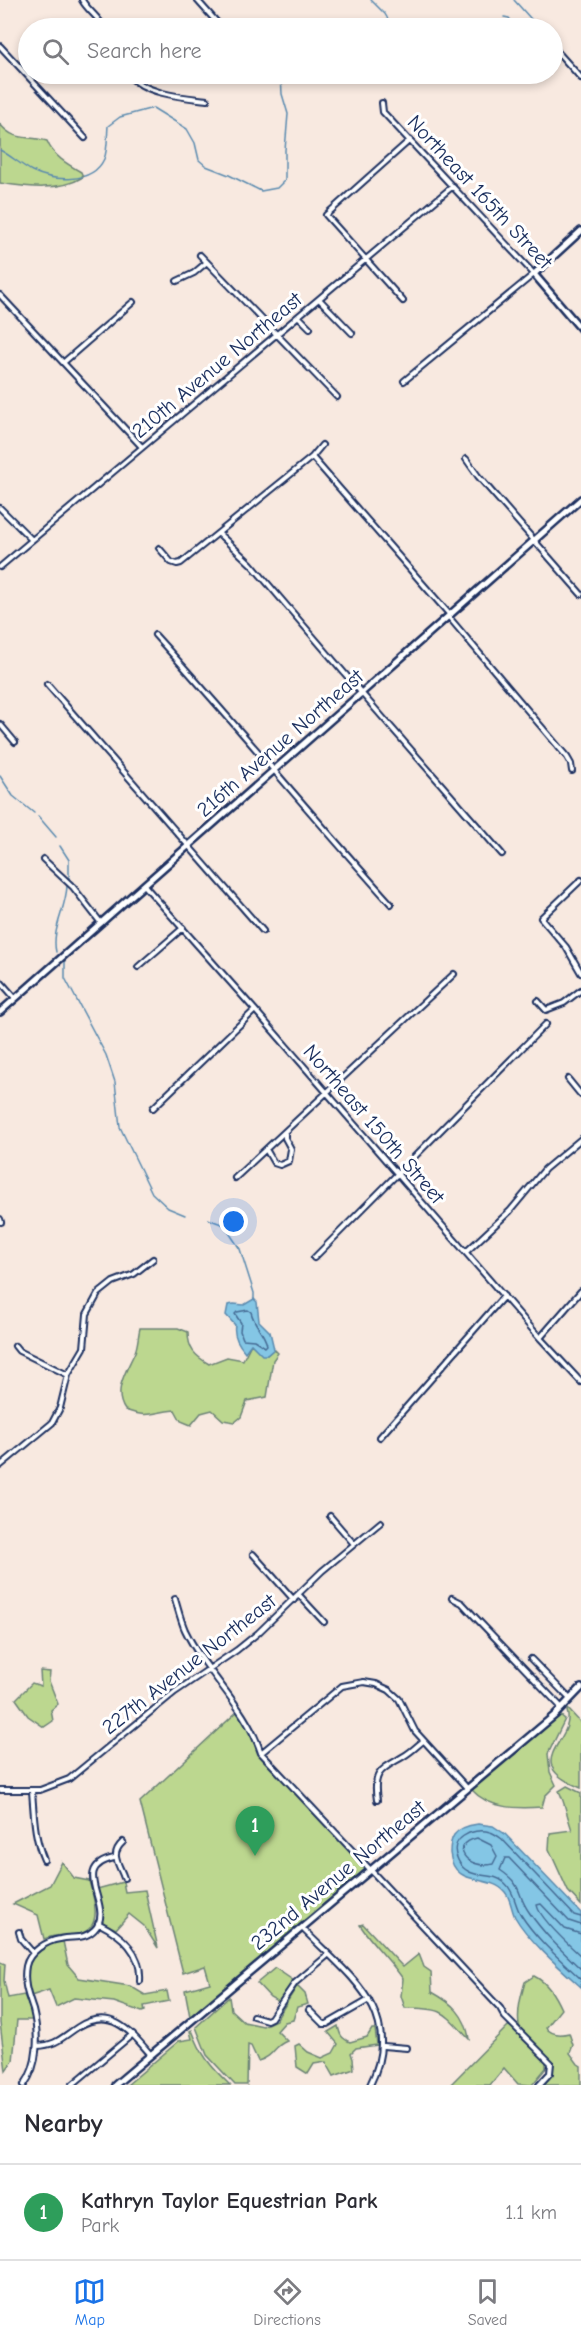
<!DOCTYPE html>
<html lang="en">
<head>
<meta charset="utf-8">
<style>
	:root { --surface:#fff; --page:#f2f2f3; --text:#2b2b33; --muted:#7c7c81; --line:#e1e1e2; --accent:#1a73e8 }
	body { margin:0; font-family:"Comic Neue",sans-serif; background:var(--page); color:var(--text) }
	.you { position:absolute; left:234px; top:1222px; width:21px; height:21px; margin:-15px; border:4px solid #fff; border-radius:50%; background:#1a73e8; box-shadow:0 0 0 9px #1a73e833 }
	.badge { display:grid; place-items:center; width:39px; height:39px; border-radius:50%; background:var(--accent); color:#fff; font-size:20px; font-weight:700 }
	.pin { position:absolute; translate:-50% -50px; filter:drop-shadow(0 2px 3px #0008) }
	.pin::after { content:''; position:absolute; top:32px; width:21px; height:18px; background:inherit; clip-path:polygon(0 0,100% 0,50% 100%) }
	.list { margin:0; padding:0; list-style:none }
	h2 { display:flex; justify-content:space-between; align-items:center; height:78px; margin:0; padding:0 24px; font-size:26px }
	h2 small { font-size:20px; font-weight:400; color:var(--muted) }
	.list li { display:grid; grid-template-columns:39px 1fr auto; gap:18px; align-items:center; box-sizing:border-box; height:96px; padding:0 24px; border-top:2px solid var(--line) }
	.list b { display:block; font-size:22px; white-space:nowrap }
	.list p { margin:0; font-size:20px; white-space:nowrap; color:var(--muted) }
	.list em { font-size:20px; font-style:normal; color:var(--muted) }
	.icon { flex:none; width:33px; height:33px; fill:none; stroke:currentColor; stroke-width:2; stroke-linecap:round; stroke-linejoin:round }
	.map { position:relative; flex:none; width:581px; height:2085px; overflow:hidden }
	.search { position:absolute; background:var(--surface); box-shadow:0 3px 9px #0003; left:18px; right:18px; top:18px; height:66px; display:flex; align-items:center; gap:15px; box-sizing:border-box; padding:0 21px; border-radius:33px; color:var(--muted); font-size:22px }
	.sheet { height:174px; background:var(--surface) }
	nav { display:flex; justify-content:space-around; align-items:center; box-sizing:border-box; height:84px; border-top:2px solid var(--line); background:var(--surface); font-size:16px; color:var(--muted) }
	nav a { display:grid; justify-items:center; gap:3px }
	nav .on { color:var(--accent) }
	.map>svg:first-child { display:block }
</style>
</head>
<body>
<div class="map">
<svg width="581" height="2085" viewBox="0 0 581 2085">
	<rect width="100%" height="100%" fill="#f8e9e0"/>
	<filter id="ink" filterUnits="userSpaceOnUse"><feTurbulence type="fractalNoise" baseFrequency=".0167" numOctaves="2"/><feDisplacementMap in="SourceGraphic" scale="12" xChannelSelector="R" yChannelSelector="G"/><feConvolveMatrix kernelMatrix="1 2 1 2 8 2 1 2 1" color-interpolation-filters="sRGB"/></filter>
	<g filter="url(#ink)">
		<path fill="#bcd78f" stroke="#6c8376" stroke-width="1.5" d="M0,124C14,142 27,135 47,141C53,156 67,164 81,172L83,177C59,192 27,187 0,183Z
			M140,1328H178L188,1332C188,1349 195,1356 209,1364L227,1357L243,1360L251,1344L267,1355L274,1349L278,1353L273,1360L267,1397L247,1401L241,1417L235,1422L223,1420L212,1410L201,1413L191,1425L181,1421L175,1410C151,1412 150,1419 125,1410C112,1391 127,1370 135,1352C138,1345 138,1336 140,1328Z
			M40,1671L50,1672L49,1681L58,1704L51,1710L53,1721L44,1727L28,1716L16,1699L32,1683L41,1686Z
			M568,1709L581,1723V1788C517,1762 577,1741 567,1711Z
			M239,1710L261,1753L370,1868L191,2022L185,1990L210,1983L205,1966L183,1973L140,1802Z
			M560,1715L565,1719L548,1754L550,1772L556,1785L545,1796L542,1807C518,1809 489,1809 472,1790Z
			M567,1786L581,1793V1905L568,1891L549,1849L550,1833L572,1830C567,1816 565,1803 559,1791Z
			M62,1862L74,1878L89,1881C94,1898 104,1929 78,1934C64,1937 59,1933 44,1939L38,1915L13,1904L50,1885Z
			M123,1882L125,1892L145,1890L158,1948L144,1926L129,1914L116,1929L102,1922V1909L97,1889Z
			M363,1924L403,1967L419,1954L424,1967L431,1972L432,1992C452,2003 466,2015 469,2039C443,2011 445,2008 405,2008L401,1996L403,1979C390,1960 373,1945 360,1925Z
			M63,1941L68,1965L79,1978L130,1986L145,1995L167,1991L169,2001L144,2006L145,2011L142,2012L114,2002L74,1998L56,2007L49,1990L31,1996C20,1970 33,1943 63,1941Z
			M0,1962L5,1964L4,1981L8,1998L24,1995L31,2011L32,2020H17L13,2061L6,2071L0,2023Z
			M275,1968L294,1981L279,2002L270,1997L257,1983Z
			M534,1976C548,1983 555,1996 561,2009L546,2028C552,2035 561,2035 569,2033L573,2045L570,2053L578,2064L581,2066V2085H543L553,2074C552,2050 523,2042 519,2025C517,2010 521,1996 525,1982Z
			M297,1986L305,1994L308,2004L297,2007L293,2020L285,2022L277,2031L287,2041C273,2046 275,2056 258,2061L251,2046L248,2045L247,2085H235L207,2055L196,2027L229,1997L231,2010L244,2022L263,2026L276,2020Z
			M338,2026C340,2035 341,2038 350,2042L367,2037L372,2029H375L377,2045L356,2048L351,2053L353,2059L354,2069L334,2076L326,2062L314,2064L308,2074L297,2067L295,2046L299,2044L308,2052L322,2058L333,2053L338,2044L328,2032Z
			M508,2026L514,2027L546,2060V2068L532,2085L518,2084L504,2068L490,2085H450Z
			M192,2030C201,2055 210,2066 230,2085H127L179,2041L192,2039L190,2031Z"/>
		<path fill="#84c6e5" stroke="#5a8aaf" stroke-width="1.5" d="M254,1299L257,1302L259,1321L270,1332L274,1349L267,1355H262L251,1344L245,1352C238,1344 233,1335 235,1325L226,1315L228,1305L234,1304L244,1305Z
			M478,1824L493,1826L505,1834L581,1913V1987C561,1969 528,1940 515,1917C511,1909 511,1899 505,1892C489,1873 454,1889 450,1853C450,1847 450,1841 454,1835C459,1828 470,1825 478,1824Z"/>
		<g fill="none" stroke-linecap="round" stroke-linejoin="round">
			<path stroke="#456b94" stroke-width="1.5" d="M248,1310L251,1312C254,1325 264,1332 267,1345L265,1347L254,1340L243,1339L240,1331L241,1323L235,1314L237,1312Z
				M477,1838L491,1845L497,1856L493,1864C467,1870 448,1845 477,1838Z
				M581,1917L574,1915L502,1839C498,1836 494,1833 490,1832C472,1827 447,1839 458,1860C468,1882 492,1870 505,1883C515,1892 514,1904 521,1915C536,1939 561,1960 581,1979
				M581,1925L569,1921L509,1858H505L500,1870C524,1886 516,1894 529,1912C543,1933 563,1952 581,1969
				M581,1934L565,1929L541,1904L537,1905C539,1918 570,1946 581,1956"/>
			<path stroke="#5a8aaf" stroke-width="1.5" d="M371,0L385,14L393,28
				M514,0L539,28
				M504,17L509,18L516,28
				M0,150C11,156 21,165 32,171C53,181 92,185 104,159C108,150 107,136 108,126L120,117L153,108L187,129L195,143L199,160L206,166L229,175L261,191L277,188L285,180V150L288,114L282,94L281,76L284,74
				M0,776L13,796L34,813
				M38,816L56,837
				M60,846L69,860V879
				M56,952C51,930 66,909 67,886
				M65,962V978L106,1055L115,1082L120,1127L152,1193L168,1208L185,1215
				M208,1219L224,1225L240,1249L254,1293V1299"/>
			<g stroke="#1b2f5e" stroke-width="8">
				<path id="street" d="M82,0C88,11 99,17 104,28
					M197,0L222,28
					M0,46L85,138
					M555,49L581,78
					M127,74C145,94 181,97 207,100
					M382,103L383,112L534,274L404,381
					M200,255L337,397
					M177,281L194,273L207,262
					M0,295L142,447
					M319,299L352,333
					M403,301L326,215L410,140
					M299,317L310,328
					M64,362L133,302
					M312,457L450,615
					M466,459L478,476L581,594
					M0,508L32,540
					M218,533L251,564L364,696L502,854
					M159,548L171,562L177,564L181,563L312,457L322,445
					M0,567L453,186
					M448,616L567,757L571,764L572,771
					M155,635C235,723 311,815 391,904
					M47,684L263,931
					M0,724L15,742
					M43,859L73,887L101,923
					M581,880L541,918L566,947L581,973
					M144,885L255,1010L540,1338L581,1382
					M138,967L183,928
					M0,981L15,998
					M538,1001L546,1010L564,1003L581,990
					M568,1079L581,1095
					M153,1108L255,1010
					M267,1151L274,1163L280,1165L289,1161L291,1149L285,1138V1133
					M235,1178L454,974
					M0,1219L1,1222
					M466,1252L510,1211L545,1169L581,1139
					M314,1258L546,1024
					M540,1338L581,1291
					M15,1346L19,1351L68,1375
					M380,1437L504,1296
					M0,1466L52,1423L60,1408L68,1375L84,1348L87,1314L98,1294L113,1282L134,1274L153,1259
					M330,1516L354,1544
					M253,1554L294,1600
					M299,1595L324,1622
					M452,1598L462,1603L475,1617L562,1708
					M175,1599C178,1609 181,1621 185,1630C206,1674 246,1706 261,1753L500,2008L505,2017L551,2063L550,2073L539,2085
					M531,1659L570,1699
					M261,1753L342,1686L364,1682L376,1684L389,1690L399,1699L415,1731L467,1788
					M0,1790H40L69,1779L175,1692L237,1650L258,1633L322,1571L381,1522
					M32,1791C34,1815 34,1837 44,1860
					M377,1800C372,1770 383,1769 404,1756C411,1752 417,1746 423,1741
					M123,1842C109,1855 119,1863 124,1878
					M98,1923C122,1935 142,1952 140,1981
					M302,1928C348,1975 406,2013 370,2085
					M19,1932L21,1939L33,1953
					M309,2010L323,2024H327L369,2000
					M253,2016L267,2020L271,2018L295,1983L328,1955
					M37,2046C57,2045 61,2038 78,2027C111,2006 131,2032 151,2055
					M383,2046L407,2048
					M24,2085C39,2065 39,2034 33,2010C28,1995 23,1983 26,1966C29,1952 46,1941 60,1939C73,1936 84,1940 94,1930C117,1907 67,1868 114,1858
					M72,2085L133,2034"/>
			</g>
			<g stroke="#1b2f5e" stroke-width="10">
				<path id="secondary" d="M581,231L534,274L581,329
					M0,1012L581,499
					M115,2085L555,1715L581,1688"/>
			</g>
			<use href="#street" stroke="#fff" stroke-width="4"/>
			<use href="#secondary" stroke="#fff" stroke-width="5"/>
		</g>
	</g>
	<g text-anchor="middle" stroke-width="6" stroke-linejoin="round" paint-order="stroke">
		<g font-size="21" fill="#1b2f5e" stroke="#fff">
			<text transform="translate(480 192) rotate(47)" y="7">Northeast 165th Street</text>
			<text transform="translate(217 365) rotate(-40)" y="7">210th Avenue Northeast</text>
			<text transform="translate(280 743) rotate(-41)" y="7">216th Avenue Northeast</text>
			<text transform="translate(374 1124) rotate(49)" y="7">Northeast 150th Street</text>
			<text transform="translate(189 1664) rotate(-38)" y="7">227th Avenue Northeast</text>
			<text transform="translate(338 1875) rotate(-40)" y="7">232nd Avenue Northeast</text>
		</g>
	</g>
</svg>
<div class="you"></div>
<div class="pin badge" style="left:255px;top:1856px;background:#2e9e5b">1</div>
<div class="search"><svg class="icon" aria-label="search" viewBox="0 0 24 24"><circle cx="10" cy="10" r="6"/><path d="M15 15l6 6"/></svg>Search here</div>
</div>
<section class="sheet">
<h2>Nearby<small></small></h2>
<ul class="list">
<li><span class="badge" style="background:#2e9e5b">1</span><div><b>Kathryn Taylor Equestrian Park</b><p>Park</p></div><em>1.1 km</em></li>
</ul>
</section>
<nav>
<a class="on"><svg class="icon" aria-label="map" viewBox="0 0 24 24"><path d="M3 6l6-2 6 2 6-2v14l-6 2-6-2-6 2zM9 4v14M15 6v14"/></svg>Map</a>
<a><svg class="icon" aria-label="directions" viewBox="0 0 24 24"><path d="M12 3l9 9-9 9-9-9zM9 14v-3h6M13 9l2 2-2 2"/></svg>Directions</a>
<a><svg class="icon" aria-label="saved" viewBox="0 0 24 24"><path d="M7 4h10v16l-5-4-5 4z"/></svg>Saved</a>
</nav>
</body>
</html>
